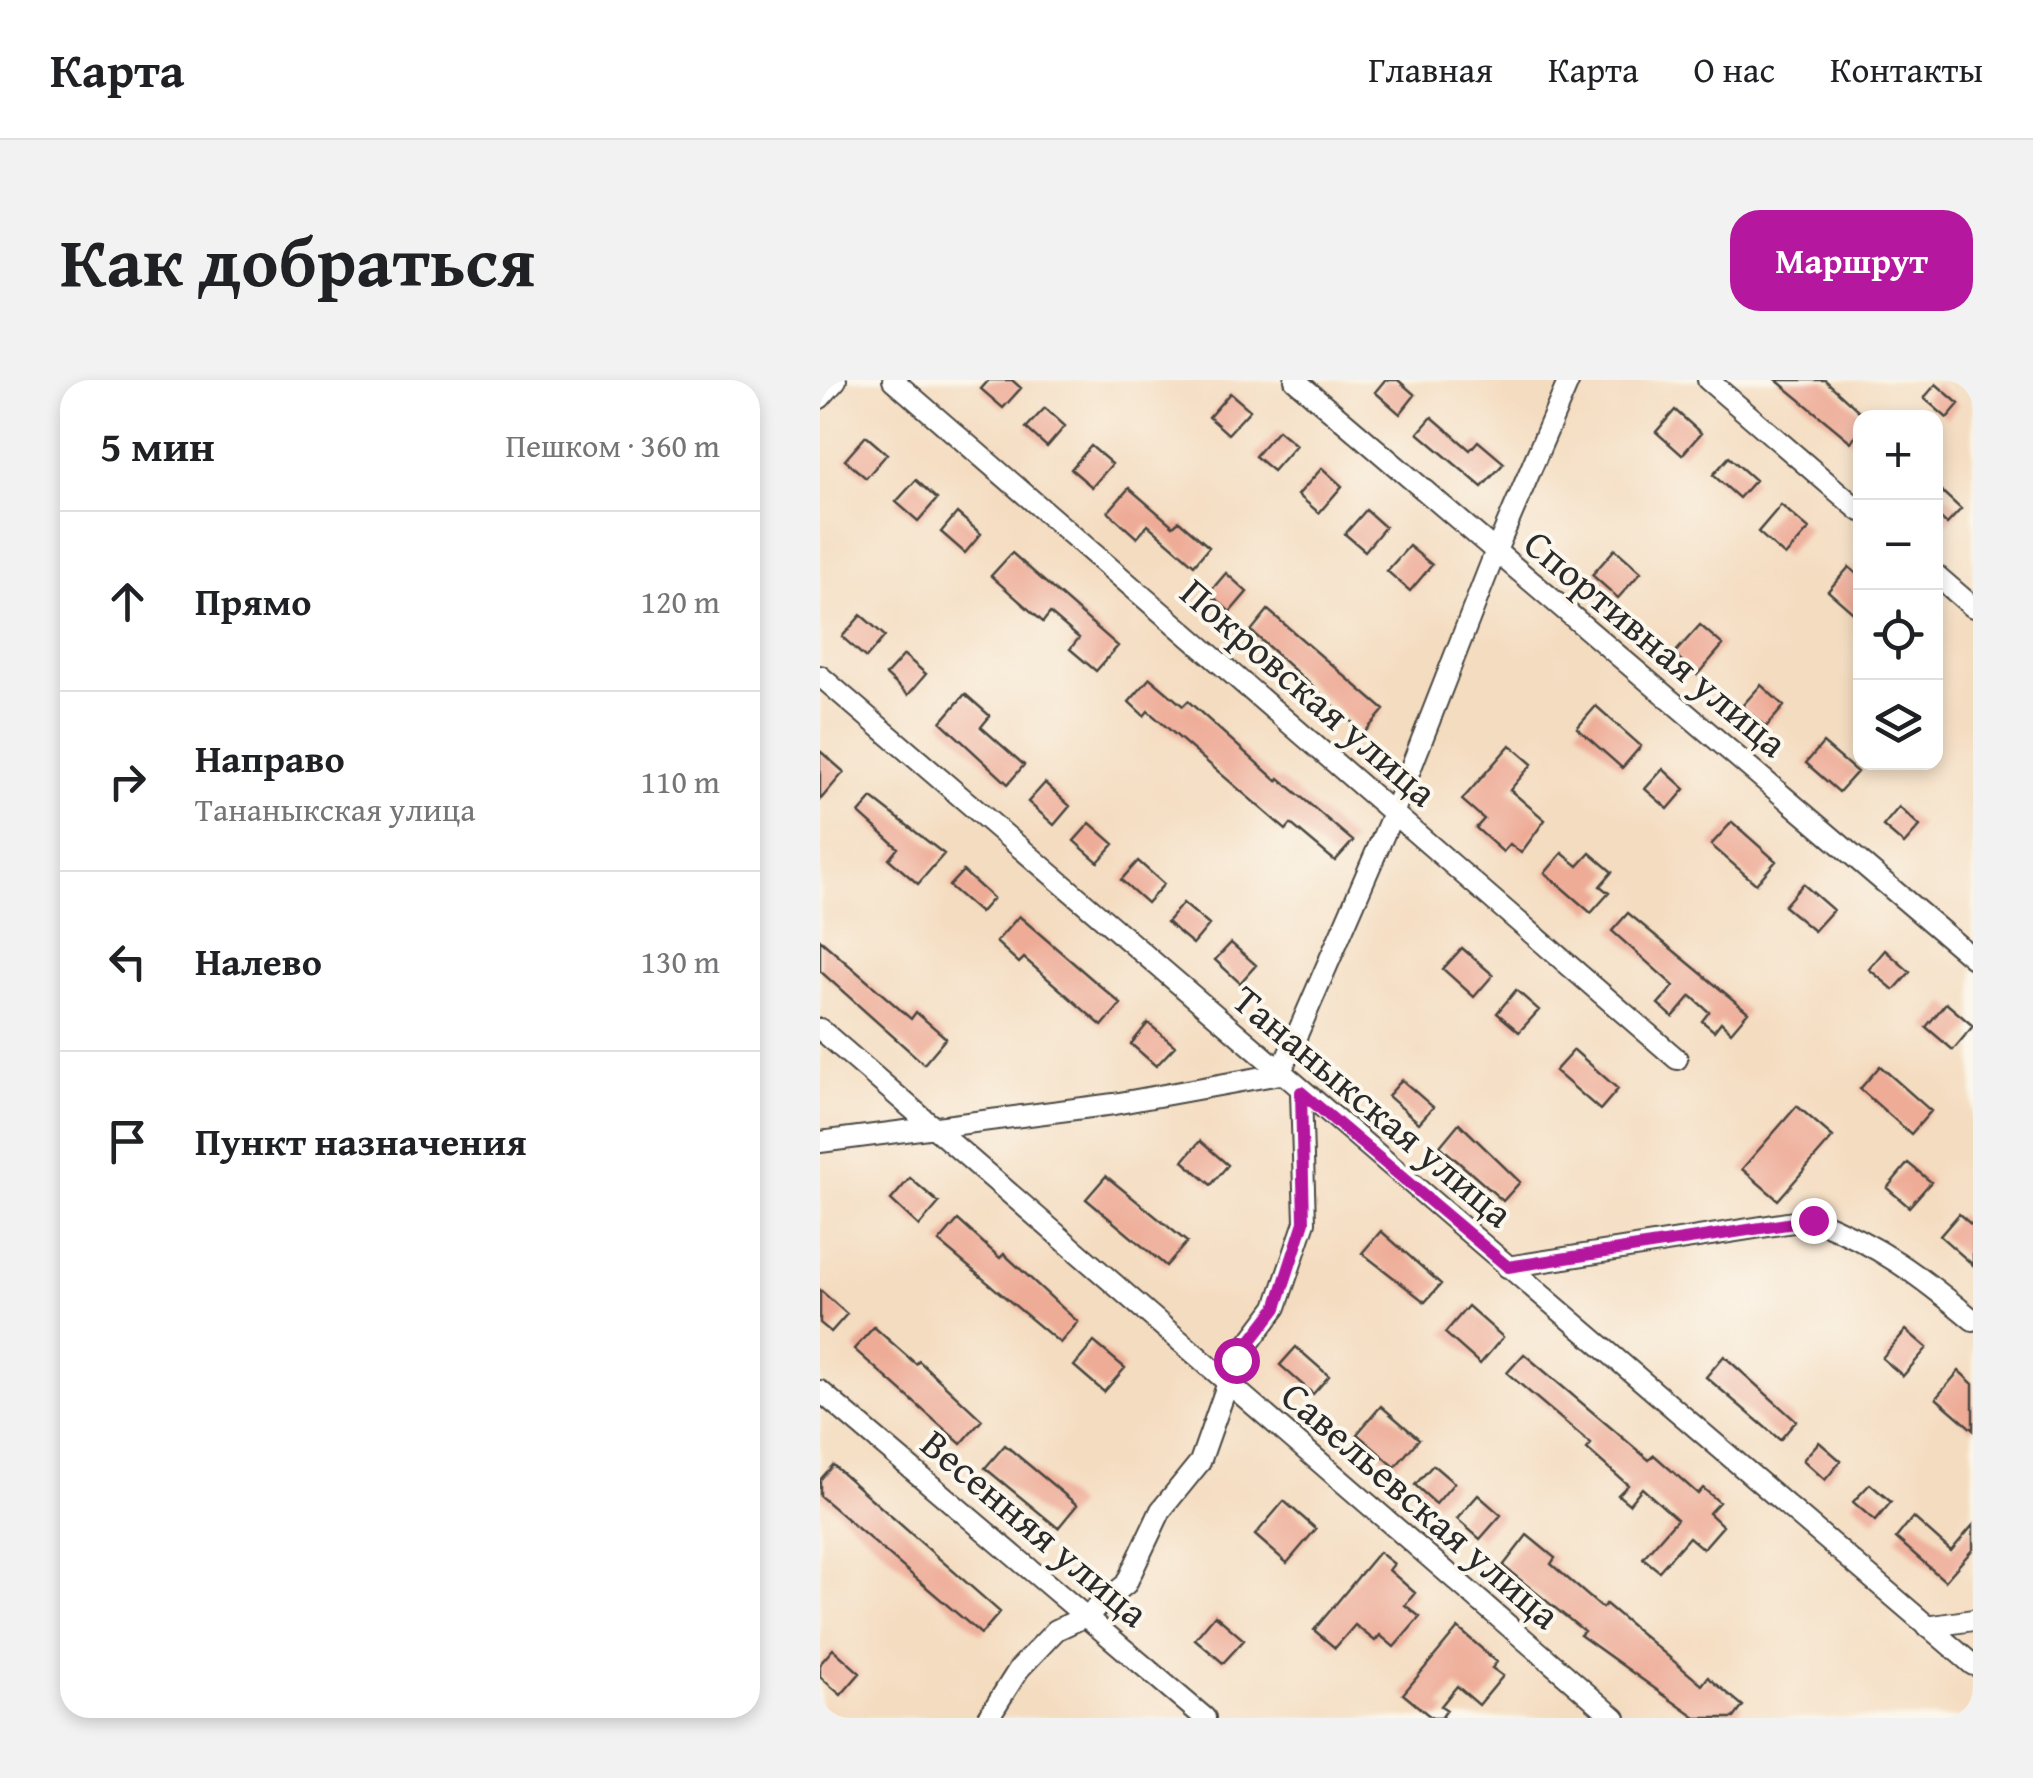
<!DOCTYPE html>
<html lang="ru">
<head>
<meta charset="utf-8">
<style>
	:root { --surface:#fff; --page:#f2f2f2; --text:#202124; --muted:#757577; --line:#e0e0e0; --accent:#b5179e }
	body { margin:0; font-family:"Gentium Book Plus",serif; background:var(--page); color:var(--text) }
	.controls { position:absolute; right:30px; top:30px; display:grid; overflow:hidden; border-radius:20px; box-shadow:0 5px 15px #0003 }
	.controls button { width:90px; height:90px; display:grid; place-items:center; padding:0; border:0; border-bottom:2px solid var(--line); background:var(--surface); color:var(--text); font:50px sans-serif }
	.stop { position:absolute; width:30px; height:30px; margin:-22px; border:8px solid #b5179e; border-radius:50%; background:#fff }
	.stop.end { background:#b5179e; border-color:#fff; box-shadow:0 2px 10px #0008 }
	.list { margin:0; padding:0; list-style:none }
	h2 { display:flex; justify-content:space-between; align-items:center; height:130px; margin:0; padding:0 40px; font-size:42px }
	h2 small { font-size:32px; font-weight:400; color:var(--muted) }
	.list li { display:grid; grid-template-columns:65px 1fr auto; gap:30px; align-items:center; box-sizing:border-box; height:180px; padding:0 40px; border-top:2px solid var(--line) }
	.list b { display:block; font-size:38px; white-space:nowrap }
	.list p { margin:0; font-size:32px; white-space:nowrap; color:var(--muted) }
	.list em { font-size:32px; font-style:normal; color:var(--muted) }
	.icon { flex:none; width:55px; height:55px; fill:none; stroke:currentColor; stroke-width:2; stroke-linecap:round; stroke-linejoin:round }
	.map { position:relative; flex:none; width:1153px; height:1338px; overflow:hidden; border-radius:30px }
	header { display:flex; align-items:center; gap:60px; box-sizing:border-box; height:140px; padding:0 50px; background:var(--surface); border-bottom:2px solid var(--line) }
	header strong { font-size:48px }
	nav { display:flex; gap:55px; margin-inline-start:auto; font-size:35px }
	.intro { display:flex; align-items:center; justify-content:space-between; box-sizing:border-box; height:240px; padding:0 60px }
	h1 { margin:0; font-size:70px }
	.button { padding:25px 45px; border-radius:30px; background:var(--accent); color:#fff; font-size:35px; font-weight:700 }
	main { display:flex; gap:60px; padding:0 60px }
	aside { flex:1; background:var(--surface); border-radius:30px; box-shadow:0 5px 15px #0003 }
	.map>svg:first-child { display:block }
</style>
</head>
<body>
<header>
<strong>Карта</strong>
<nav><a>Главная</a><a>Карта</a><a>О нас</a><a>Контакты</a></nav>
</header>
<div class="intro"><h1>Как добраться</h1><a class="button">Маршрут</a></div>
<main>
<aside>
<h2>5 мин<small>Пешком · 360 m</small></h2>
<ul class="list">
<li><svg class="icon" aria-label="ahead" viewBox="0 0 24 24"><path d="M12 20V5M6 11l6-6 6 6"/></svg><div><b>Прямо</b></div><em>120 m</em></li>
<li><svg class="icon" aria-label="right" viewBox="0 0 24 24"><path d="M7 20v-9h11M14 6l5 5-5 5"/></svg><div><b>Направо</b><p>Тананыкская улица</p></div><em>110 m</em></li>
<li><svg class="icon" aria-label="left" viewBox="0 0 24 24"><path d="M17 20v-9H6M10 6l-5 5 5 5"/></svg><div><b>Налево</b></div><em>130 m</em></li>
<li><svg class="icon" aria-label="arrive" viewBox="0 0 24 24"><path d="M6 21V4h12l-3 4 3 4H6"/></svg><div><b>Пункт назначения</b></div></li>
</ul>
</aside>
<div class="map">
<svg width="1153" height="1338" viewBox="0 0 1153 1338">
	<rect width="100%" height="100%" fill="#fbf7ec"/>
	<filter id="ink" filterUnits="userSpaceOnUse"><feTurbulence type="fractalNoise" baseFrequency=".01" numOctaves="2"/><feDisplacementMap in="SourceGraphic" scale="20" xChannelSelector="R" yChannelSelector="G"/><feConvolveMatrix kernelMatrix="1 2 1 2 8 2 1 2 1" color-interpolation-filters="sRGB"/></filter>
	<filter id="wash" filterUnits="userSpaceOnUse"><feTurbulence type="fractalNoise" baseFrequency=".0048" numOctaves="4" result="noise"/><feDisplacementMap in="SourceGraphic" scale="40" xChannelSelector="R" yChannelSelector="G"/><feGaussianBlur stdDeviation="2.25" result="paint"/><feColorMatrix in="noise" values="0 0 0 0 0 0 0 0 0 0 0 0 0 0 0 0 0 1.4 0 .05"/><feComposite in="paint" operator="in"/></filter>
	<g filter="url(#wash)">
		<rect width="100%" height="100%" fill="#f4dcc0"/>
		<g id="blocks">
			<path fill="#eeac97" d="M169,0H192L201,8L183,28L161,9Z
				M565,0H578L595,15L580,34L555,12Z
				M956,0H1005L1040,32V51L1031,62Z
				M1116,4L1139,24L1127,38L1104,18Z
				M410,13L430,30L408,54L389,37Z
				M225,28L245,46L227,67L206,48Z
				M855,30L881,53L862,75L836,52Z
				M612,37L650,70L658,61L684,83L662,107L598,53Z
				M458,50L476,65L453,91L435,76Z
				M46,56L67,74L46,98L25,80Z
				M271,66L292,84L272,107L251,89Z
				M909,77L935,100L919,118L893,95Z
				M502,88L522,106L499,133L478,115Z
				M96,100L117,119L98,141L76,122Z
				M1116,106L1141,129L1127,144L1116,134Z
				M309,108L353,146L359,141L389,167L374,185L328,145L317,158L288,132Z
				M961,125L989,149L965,176L938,152Z
				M546,130L565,147L545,171L525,154Z
				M137,133L161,154L145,173L121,152Z
				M589,166L612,185L590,211L567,191Z
				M795,169L821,192L798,218L772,195Z
				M192,173L298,266L276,291L250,269L259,258L230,233L223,242L171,196Z
				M1029,187L1040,197V239L1008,211Z
				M406,193L427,212L410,232L389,213Z
				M448,230L564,330L544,353L431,251Z
				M41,235L65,256L46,278L22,257Z
				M880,245L903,265L877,295L854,274Z
				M84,275L106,294L88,315L66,295Z
				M330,298L363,326L368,321L457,401L459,398L533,461L515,481L471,444L466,450L328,331L324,336L309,322Z
				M941,305L964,326L946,347L922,326Z
				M145,314L170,336L161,347L204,385L188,404L121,342Z
				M776,326L821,366L802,388L757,348Z
				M1003,363L1037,392L1019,412L986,383Z
				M690,365L712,384L690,410L725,440L701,473L690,464L683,472L656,448L664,439L642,420Z
				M0,371L24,392L0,420Z
				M843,389L865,409L848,429L825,409Z
				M225,403L250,426L234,445L208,422Z
				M52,418L124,474L98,504L69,479L78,468L39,433Z
				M1079,427L1100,446L1084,464L1063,446Z
				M912,442L956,481L936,504L891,465Z
				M270,443L294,464L278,482L254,461Z
				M742,473L758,486L770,473L792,492L780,506L789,513L771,533L725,493Z
				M318,481L344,504L327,523L301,500Z
				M143,491L173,518L160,533L129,506Z
				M983,504L1013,530L994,551L964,526Z
				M363,523L389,545L373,564L347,542Z
				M808,533L928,632L911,652L901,642L894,651L882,641L889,632L871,616L853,637L838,624L854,606L792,551Z
				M199,536L301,624L282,646L204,578L199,583L176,562Z
				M0,560L91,639L96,632L126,658L104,684L0,591Z
				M411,563L436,585L420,603L395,580Z
				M642,568L673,595L654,617L623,589Z
				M1065,570L1090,592L1074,610L1049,589Z
				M696,610L719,630L699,652L677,633Z
				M1126,623L1153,646L1133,670L1106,647Z
				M328,643L355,666L336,686L311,664Z
				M754,670L798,709L780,730L735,691Z
				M1060,686L1111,731L1091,754L1040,709Z
				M582,700L613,727L599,743L568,716Z
				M977,726L1013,757L958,820L922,789Z
				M639,743L700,802L683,821L620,766Z
				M380,761L408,785L391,805L363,781Z
				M1088,783L1111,802L1089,827L1067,808Z
				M286,796L367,862L346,886L266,819Z
				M90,798L119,823L99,846L71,820Z
				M1139,834L1153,846V885L1120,856Z
				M138,840L180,878L184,874L258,942L240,963L119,862Z
				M561,851L621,904L605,922L542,873Z
				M0,910L27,934L11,952L0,943Z
				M648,926L683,957L660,984L625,953Z
				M54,947L96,984L99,981L162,1040L141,1064L34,969Z
				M1086,950L1107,968L1083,996L1062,978Z
				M274,962L305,988L284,1012L254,986Z
				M476,967L509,996L493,1014L460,985Z
				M704,974L829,1080L834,1075L878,1114L883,1108L899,1122L889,1133L903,1146L883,1169L869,1157L839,1191L823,1178L857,1139L822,1108L809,1124L798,1115L808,1105L767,1069L771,1064L687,993Z
				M904,976L976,1041L960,1060L886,997Z
				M1139,991L1153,1004V1050L1116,1018Z
				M561,1026L599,1059L575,1087L537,1054Z
				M999,1062L1021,1081L1005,1100L983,1080Z
				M185,1065L257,1125L238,1148L165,1088Z
				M13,1085L180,1232L161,1254L0,1116V1100Z
				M613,1085L634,1103L616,1124L595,1105Z
				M1050,1104L1071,1122L1055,1141L1033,1122Z
				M658,1115L681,1135L660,1159L637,1139Z
				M464,1121L496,1149L467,1183L435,1155Z
				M1093,1137L1131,1171L1153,1145V1169L1125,1201L1076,1158Z
				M707,1155L735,1178L731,1184L782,1228L786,1224L882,1305L888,1297L923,1326L914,1338H876L760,1255L764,1251L683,1186Z
				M559,1172L574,1184L569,1190L595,1213L585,1225L600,1237L574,1267L560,1255L555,1261L535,1245L515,1268L494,1250Z
				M395,1235L424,1260L403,1283L375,1259Z
				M638,1248L677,1282L672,1288L683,1296L659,1325L637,1306L621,1326L627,1330L621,1338H612L583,1314Z
				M13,1269L40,1293L21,1315L0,1297V1284Z"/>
		</g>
	</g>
	<g filter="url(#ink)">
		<use href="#blocks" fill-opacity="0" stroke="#494641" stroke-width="2.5"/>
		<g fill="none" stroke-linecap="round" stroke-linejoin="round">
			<g stroke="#494641" stroke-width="24">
				<path id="minor" d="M73,0L857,679
					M475,0L1153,578
					M888,0L1040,131
					M0,18L16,0
					M1116,195L1153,227
					M0,296L1153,1285
					M0,649L795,1338
					M0,762L294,724L460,694L574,431L675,173L749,0
					M687,887L993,839C1059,865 1099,895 1153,940
					M0,1011L385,1338
					M1107,1247L1153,1240
					M168,1338L199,1289L236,1250L266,1236L306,1204L341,1130L380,1082L416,980L456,927L485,842L481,712"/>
			</g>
			<use href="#minor" stroke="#fff" stroke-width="20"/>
		</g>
	</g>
	<g fill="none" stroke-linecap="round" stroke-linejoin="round" filter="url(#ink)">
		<path stroke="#b5179e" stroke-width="12" d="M416,980L456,928L484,842L481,712L688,887L993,840"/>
	</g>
	<g text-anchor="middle" stroke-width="8" stroke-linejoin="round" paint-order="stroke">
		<g font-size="40" fill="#2b2b2b" stroke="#fbf7ec">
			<text transform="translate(836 263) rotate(40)" y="14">Спортивная улица</text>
			<text transform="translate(489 312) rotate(41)" y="14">Покровская улица</text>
			<text transform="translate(553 726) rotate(40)" y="14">Тананыкская улица</text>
			<text transform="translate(601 1125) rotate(41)" y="14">Савельевская улица</text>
			<text transform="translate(215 1148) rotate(40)" y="14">Весенняя улица</text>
		</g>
	</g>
</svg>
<div class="controls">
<button>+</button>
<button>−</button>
<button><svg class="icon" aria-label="locate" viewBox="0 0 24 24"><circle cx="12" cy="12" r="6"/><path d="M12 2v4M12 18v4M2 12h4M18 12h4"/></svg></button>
<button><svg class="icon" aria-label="layers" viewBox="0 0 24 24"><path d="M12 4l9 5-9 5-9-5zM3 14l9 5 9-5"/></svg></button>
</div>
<div class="stop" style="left:416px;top:980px"></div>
<div class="stop end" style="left:993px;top:840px"></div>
</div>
</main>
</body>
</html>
